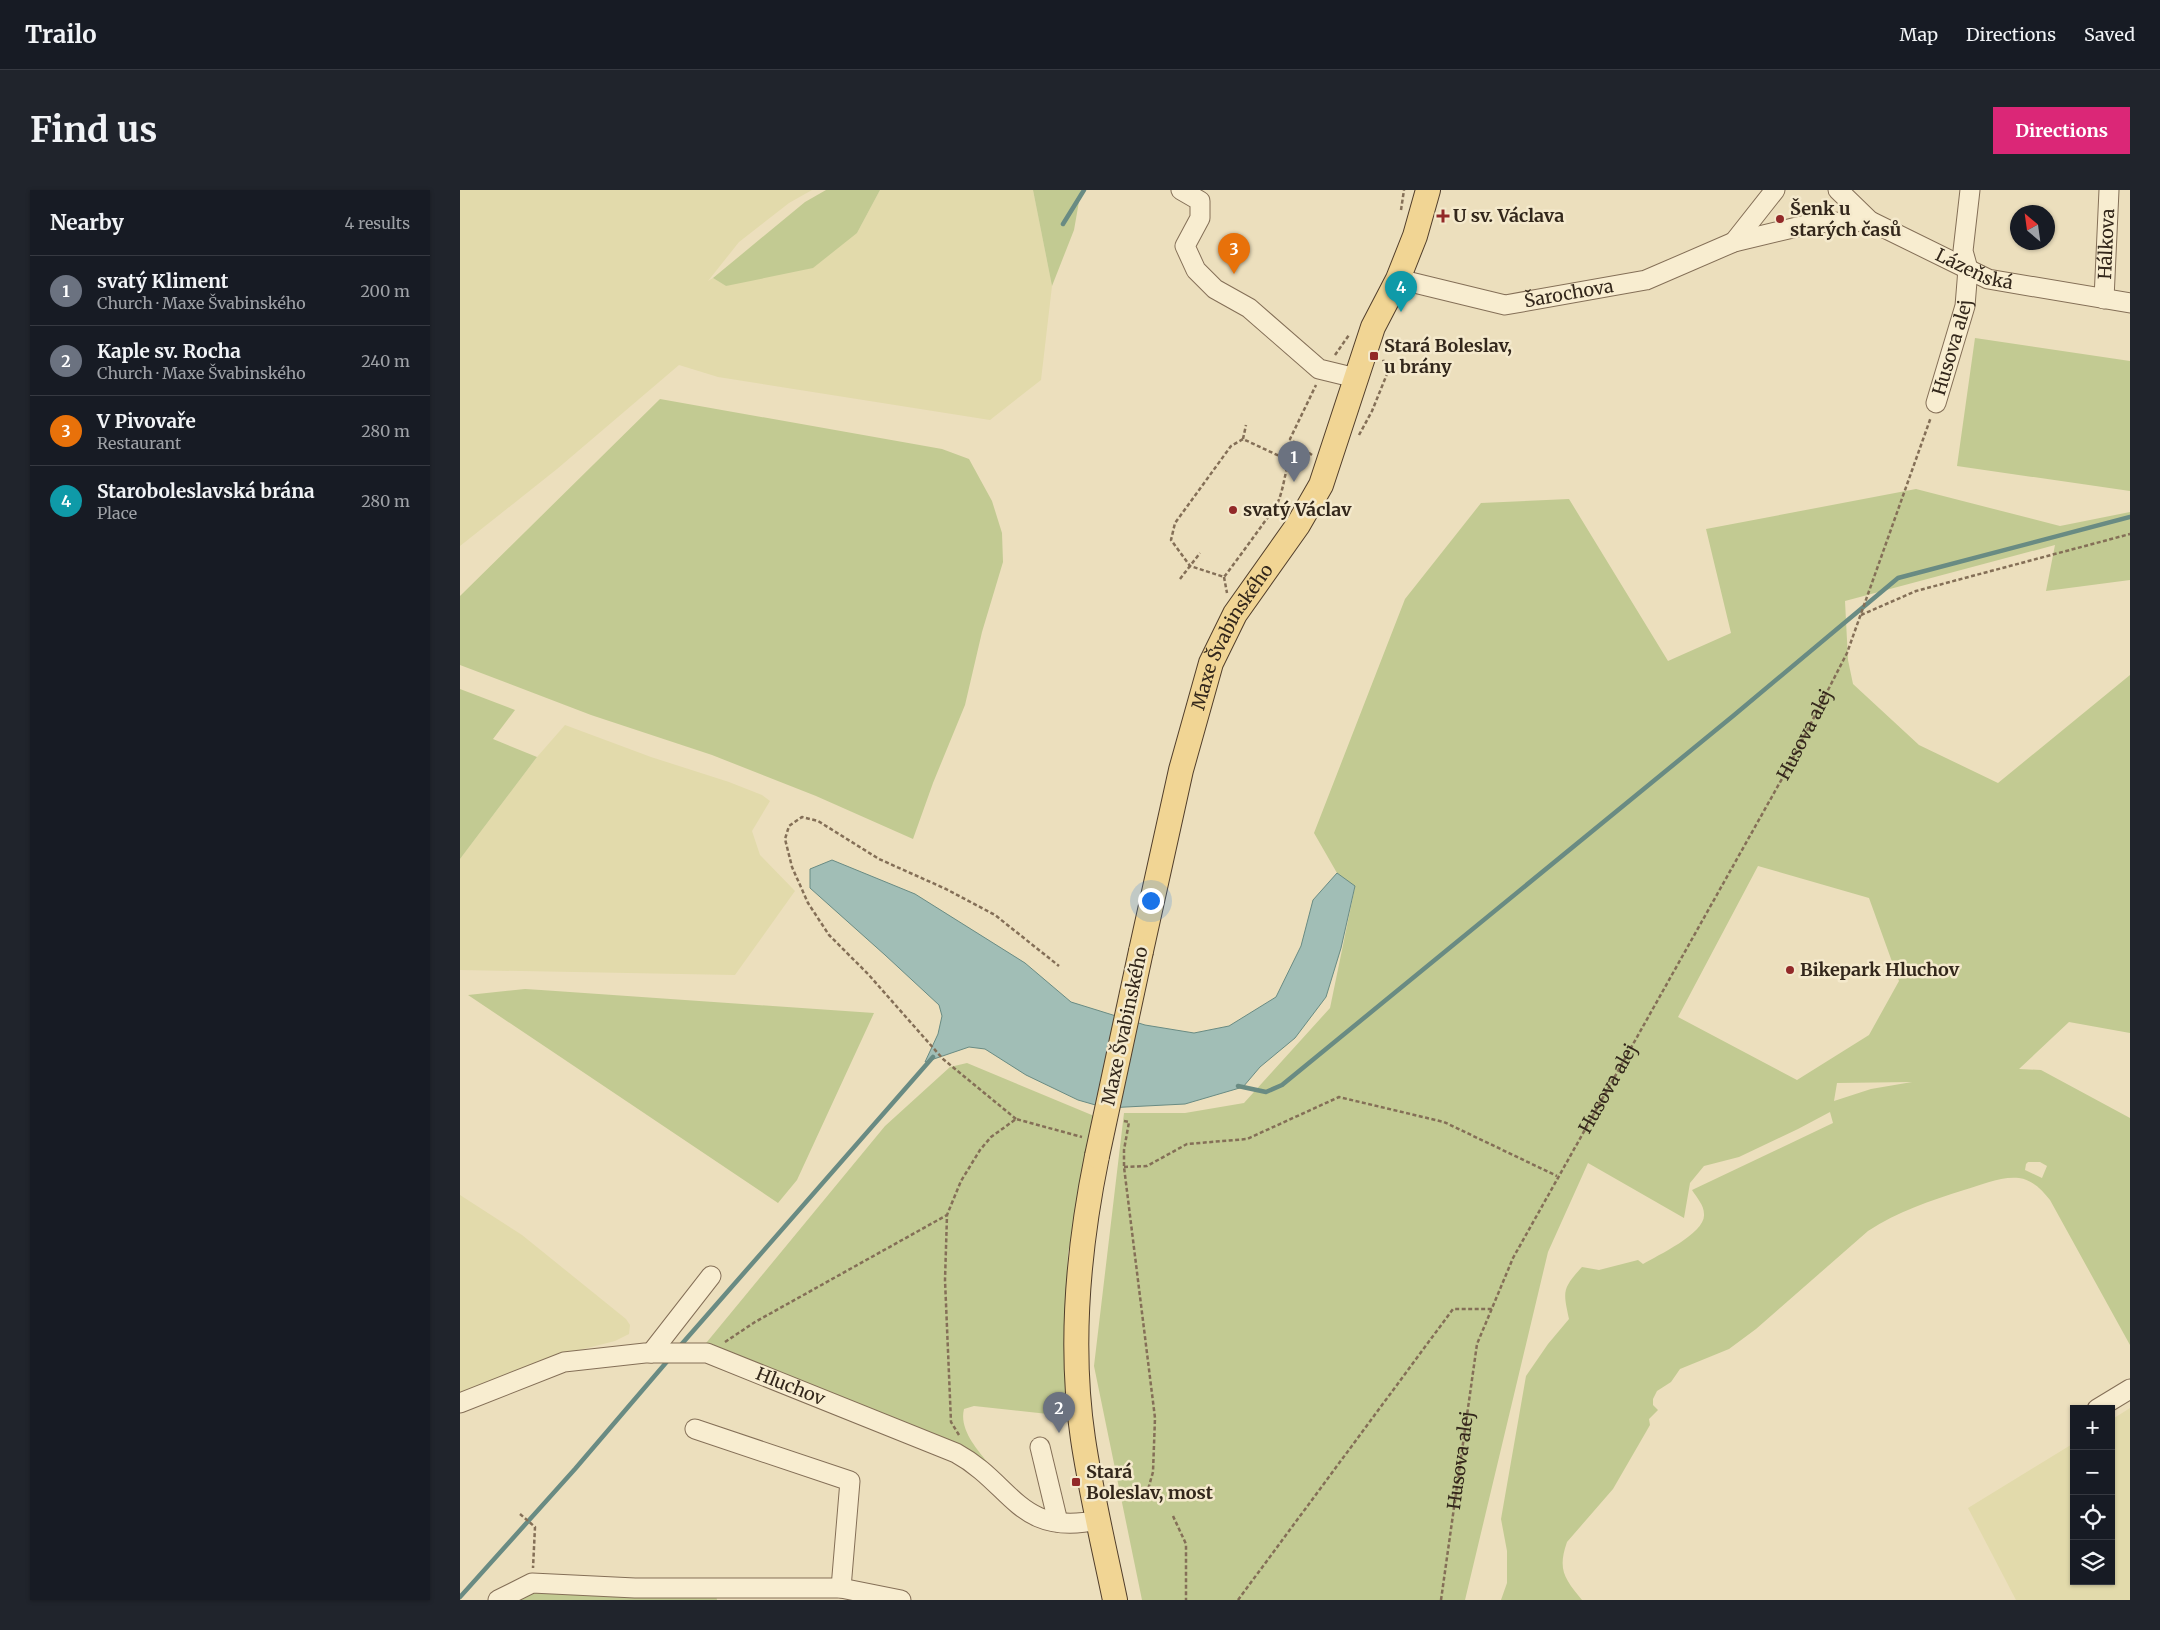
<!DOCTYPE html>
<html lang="en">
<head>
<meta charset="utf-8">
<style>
	:root { --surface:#171b24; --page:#20242c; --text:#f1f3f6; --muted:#9ea1a6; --line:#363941; --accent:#db2777 }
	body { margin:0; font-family:Merriweather,serif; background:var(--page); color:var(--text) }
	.controls { position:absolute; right:15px; bottom:15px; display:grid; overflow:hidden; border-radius:0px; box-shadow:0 1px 4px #0004 }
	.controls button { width:45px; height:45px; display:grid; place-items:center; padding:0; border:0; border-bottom:1px solid var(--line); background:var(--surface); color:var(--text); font:25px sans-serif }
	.compass { position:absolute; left:1550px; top:15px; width:45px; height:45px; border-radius:50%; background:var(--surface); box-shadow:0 1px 4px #0004; rotate:331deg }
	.you { position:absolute; left:690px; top:710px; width:18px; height:18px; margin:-12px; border:4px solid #fff; border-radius:50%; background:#1a73e8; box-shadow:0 0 0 8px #1a73e833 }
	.badge { display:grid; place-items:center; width:32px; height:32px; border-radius:50%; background:var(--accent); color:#fff; font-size:16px; font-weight:700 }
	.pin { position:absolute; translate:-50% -41px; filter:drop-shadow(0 1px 2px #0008) }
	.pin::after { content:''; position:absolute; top:26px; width:18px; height:15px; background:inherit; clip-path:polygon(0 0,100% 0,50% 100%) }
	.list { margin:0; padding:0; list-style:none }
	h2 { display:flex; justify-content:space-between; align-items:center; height:65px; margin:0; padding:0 20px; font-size:21px }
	h2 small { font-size:16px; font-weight:400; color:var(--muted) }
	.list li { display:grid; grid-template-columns:32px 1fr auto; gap:15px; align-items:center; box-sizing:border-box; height:70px; padding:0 20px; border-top:1px solid var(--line) }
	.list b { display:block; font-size:19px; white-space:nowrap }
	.list p { margin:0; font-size:16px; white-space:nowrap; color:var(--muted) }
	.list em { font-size:16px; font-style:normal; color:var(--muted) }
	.icon { flex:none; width:28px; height:28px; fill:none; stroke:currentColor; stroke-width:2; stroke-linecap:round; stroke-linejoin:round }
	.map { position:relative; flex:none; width:1670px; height:1410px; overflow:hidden; border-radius:0px }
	header { display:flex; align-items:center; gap:30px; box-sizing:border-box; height:70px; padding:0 25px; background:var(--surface); border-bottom:1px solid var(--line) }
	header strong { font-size:24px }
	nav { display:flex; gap:28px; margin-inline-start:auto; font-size:18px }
	.intro { display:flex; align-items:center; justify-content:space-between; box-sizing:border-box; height:120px; padding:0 30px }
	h1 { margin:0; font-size:35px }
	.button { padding:12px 22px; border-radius:0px; background:var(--accent); color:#fff; font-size:18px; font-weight:700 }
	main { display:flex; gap:30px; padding:0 30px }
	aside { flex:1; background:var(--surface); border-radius:0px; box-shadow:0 1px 4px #0004 }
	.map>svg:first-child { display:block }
</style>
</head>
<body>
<header>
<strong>Trailo</strong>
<nav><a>Map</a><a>Directions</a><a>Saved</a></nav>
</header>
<div class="intro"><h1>Find us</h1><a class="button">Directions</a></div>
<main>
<aside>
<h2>Nearby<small>4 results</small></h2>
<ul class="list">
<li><span class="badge" style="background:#6b7280">1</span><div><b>svatý Kliment</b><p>Church · Maxe Švabinského</p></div><em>200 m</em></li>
<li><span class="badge" style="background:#6b7280">2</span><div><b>Kaple sv. Rocha</b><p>Church · Maxe Švabinského</p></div><em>240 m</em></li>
<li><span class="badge" style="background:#e8710a">3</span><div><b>V Pivovaře</b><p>Restaurant</p></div><em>280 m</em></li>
<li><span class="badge" style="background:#0f9aa8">4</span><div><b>Staroboleslavská brána</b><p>Place</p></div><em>280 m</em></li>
</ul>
</aside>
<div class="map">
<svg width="1670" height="1410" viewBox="0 0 1670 1410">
	<rect width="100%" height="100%" fill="#ecdfbd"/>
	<path fill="#e2daab" d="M0,0H352L329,13L279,52L248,91L253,88L266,96L397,43L420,0H573L592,96L581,190L530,230L258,187L219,175L97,279L0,356Z
		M105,535L191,567L269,592L302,605L310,611L292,641L300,665L335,701L275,785L0,780V669L77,567Z
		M0,1005L62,1045L166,1129L170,1135L169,1144L155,1151L96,1166L0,1207Z
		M1670,1218V1410H1556L1508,1318L1614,1253V1391H1651V1230Z"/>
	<path fill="#c2ca92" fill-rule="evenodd" d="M366,0H420L397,43L353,78L266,96L253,88L345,12Z
		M573,0H621L614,40L592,96Z
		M1515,148L1670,171V301L1497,276Z
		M200,209L482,259L509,269L532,311L542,343L543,372L522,442L505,515L473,593L453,649L356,606L252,565L131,525L0,475V406Z
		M1456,299L1600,336L1670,322V390L1586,401L1595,355L1385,411L1388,470L1393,494L1459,555L1538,593L1670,485V843L1609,832L1559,879L1581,880L1670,928V1155L1590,1010C1582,1000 1573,990 1559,988C1541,986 1521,995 1504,1000C1470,1011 1438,1021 1408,1041L1296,1139L1269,1159L1220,1179L1211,1192L1197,1201L1193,1209V1215L1198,1220L1189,1229L1190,1235L1153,1299L1107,1352C1097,1380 1105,1389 1122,1410H1041L1047,1393V1361L1041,1329L1066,1186L1088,1154L1109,1129C1103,1101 1102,1099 1122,1077L1139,1080L1178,1070L1183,1074C1198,1065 1246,1043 1244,1024C1244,1015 1237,1008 1232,1000L1373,933L1370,922L1338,939L1279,967L1244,976L1230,993L1224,1028L1128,973L1088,1062L1005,1410H682L634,1176L664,923H725L784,913L870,818L895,697L877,683L854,643L945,409L1021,313L1109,309L1208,471L1271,443L1246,339ZM1298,676L1409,708L1439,791L1409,845L1337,890L1218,827ZM1452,892L1411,899L1374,911L1377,893ZM1568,972H1580L1587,976L1582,988L1565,980L1566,974Z
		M0,499L55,520L33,549L77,567L0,669Z
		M65,799L81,800L414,823L337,990L318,1013L8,805Z
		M507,873L639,928L619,1007L608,1063L605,1152L606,1226L514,1216L504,1219C499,1239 516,1258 528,1273L242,1158L425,936L490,877Z
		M71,1401L256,1405L257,1410H51Z"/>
	<path fill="#a1beb6" stroke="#698b83" d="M372,670L455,704L565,773L611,812L685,835L734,843L769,836L816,807L841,756L853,710L877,683L895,696L881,758L866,807L835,848L800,877L783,897L725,914L646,918L618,910L566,885L525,859L509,857L465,872L478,844L482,826L479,815L425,765L350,698V679Z"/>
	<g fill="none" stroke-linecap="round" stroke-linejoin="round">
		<path stroke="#698b83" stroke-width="4.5" d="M603,34L624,0
			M778,896L806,902L822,895L1273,526L1438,388L1670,327
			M220,1156L473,867
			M0,1407L115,1279L210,1168"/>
		<g stroke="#846f57" stroke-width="21">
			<g id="minor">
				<path d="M721,0L740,11V28L725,56L736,80L755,99L789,118L859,179L896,188"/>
				<path id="s2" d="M1378,0L1410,31L1528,89L1670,113"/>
				<path d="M1274,52L1315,0"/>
				<path id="s3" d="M938,89L1045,115L1186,90L1274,52L1354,33L1410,31"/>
				<path id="s4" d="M1644,109L1649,0"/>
				<path id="s5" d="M1476,213L1505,116L1508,79L1503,61L1510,0"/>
				<path d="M191,1163L251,1086"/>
				<path id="s6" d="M0,1213L104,1172L185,1163H247L496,1263C553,1294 558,1347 638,1330"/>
				<path d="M1637,1219L1670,1199"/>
				<path d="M235,1239L390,1291L381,1398"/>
				<path d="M580,1257L598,1332"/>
				<path d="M38,1410L72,1393L175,1398H381L441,1410"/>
			</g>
		</g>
		<g stroke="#513e2b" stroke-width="26">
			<g id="major">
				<path id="s7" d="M681,761L721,580L751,473L775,424L838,335L861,295L913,137L938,89L955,46L968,0"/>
				<path d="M637,966C618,1059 609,1155 623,1249C631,1303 644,1357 655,1410"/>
			</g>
		</g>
		<g stroke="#846f57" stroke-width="2.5" stroke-dasharray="4 2.5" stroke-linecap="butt">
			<path d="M941,20L944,0"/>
			<path d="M875,165L889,145"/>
			<path d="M899,245L912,221L927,184L923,169"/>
			<path d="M783,249L786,235"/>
			<path d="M852,265L830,249L856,195"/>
			<path d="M830,271L783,249L771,256L715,333L711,350L730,376L764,387C777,370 790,352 803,334C808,327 815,319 818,312C826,293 825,269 838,253"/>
			<path d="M764,387L767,403"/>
			<path d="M720,389L740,363"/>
			<path d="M1401,425L1456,401L1670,344"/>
			<path d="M556,929L483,869L408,784L369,745L348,713L332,677L325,649L329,636L342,627L358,631L419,669L486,699L535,725L599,776"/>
			<path d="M664,931L669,932L664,960V977L695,1228L693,1282L685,1310"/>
			<path d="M664,977L687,976L727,954L787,949L879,907L984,932L1097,986"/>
			<path d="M265,1152L295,1132L487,1025"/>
			<path d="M499,1245L491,1232L485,1090L487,1025L501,991L520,960L531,947L556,929L622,947"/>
			<path d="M60,1324L75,1337L73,1378"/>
			<path d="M713,1326L726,1354V1410"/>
			<path d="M778,1410L993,1119H1032"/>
			<path id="s1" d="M981,1410L1017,1154L1053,1068L1328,578L1387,463L1471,227"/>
		</g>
		<use href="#minor" stroke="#f8edd0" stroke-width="19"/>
		<use href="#major" stroke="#f1d594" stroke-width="24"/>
		<g stroke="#513e2b" stroke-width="26" stroke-linecap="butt">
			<path id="major-bridge" d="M637,966L681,761"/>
		</g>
		<use href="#major-bridge" stroke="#f1d594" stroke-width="24"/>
	</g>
	<g fill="#922928" stroke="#f4e9cc" stroke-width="2">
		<path d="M980.5 18.5h5v5h5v5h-5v5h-5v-5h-5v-5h5z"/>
		<circle cx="1320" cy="29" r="5"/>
		<rect x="909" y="161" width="10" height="10" rx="2.5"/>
		<circle cx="773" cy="320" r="5"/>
		<circle cx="1330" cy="780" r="5"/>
		<rect x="611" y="1287" width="10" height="10" rx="2.5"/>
	</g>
	<g text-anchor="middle" stroke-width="5" stroke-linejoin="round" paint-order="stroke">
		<g font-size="18" font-weight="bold" fill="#33271b" stroke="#f4e9cc" text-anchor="start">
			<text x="1330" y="25">Šenk u<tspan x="1330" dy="21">starých časů</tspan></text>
			<text x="993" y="32">U sv. Václava</text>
			<text x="924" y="162">Stará Boleslav,<tspan x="924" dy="21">u brány</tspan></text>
			<text x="783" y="326">svatý Václav</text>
			<text x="1340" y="786">Bikepark Hluchov</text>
			<text x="626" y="1288">Stará<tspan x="626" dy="21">Boleslav, most</tspan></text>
		</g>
		<g font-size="18" fill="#33271b" stroke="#f4e9cc">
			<text dy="6" stroke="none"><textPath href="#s4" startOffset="55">Hálkova</textPath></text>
			<text dy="6" stroke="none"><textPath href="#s2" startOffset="160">Lázeňská</textPath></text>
			<text dy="6" stroke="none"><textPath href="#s3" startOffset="175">Šarochova</textPath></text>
			<text dy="6" stroke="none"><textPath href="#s5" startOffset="58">Husova alej</textPath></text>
			<text dy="6" stroke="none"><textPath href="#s7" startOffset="329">Maxe Švabinského</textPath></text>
			<text dy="6" stroke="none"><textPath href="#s1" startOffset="951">Husova alej</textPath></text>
			<text transform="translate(665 836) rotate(-78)" y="6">Maxe Švabinského</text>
			<text dy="6" stroke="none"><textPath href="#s1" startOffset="546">Husova alej</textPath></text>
			<text dy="6" stroke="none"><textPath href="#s6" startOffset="345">Hluchov</textPath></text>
			<text dy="6" stroke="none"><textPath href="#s1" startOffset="141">Husova alej</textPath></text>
		</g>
	</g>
</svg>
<div class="controls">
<button>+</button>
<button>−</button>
<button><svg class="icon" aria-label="locate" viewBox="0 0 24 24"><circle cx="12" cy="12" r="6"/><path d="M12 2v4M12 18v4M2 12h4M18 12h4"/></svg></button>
<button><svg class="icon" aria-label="layers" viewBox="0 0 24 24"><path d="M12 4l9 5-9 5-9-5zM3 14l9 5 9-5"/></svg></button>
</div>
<svg class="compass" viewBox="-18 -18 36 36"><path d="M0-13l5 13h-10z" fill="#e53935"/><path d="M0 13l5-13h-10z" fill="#9ea1a6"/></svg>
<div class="you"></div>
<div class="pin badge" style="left:834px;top:292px;background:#6b7280">1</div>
<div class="pin badge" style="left:599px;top:1243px;background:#6b7280">2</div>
<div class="pin badge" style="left:774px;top:84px;background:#e8710a">3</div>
<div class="pin badge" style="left:941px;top:122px;background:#0f9aa8">4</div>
</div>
</main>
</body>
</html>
